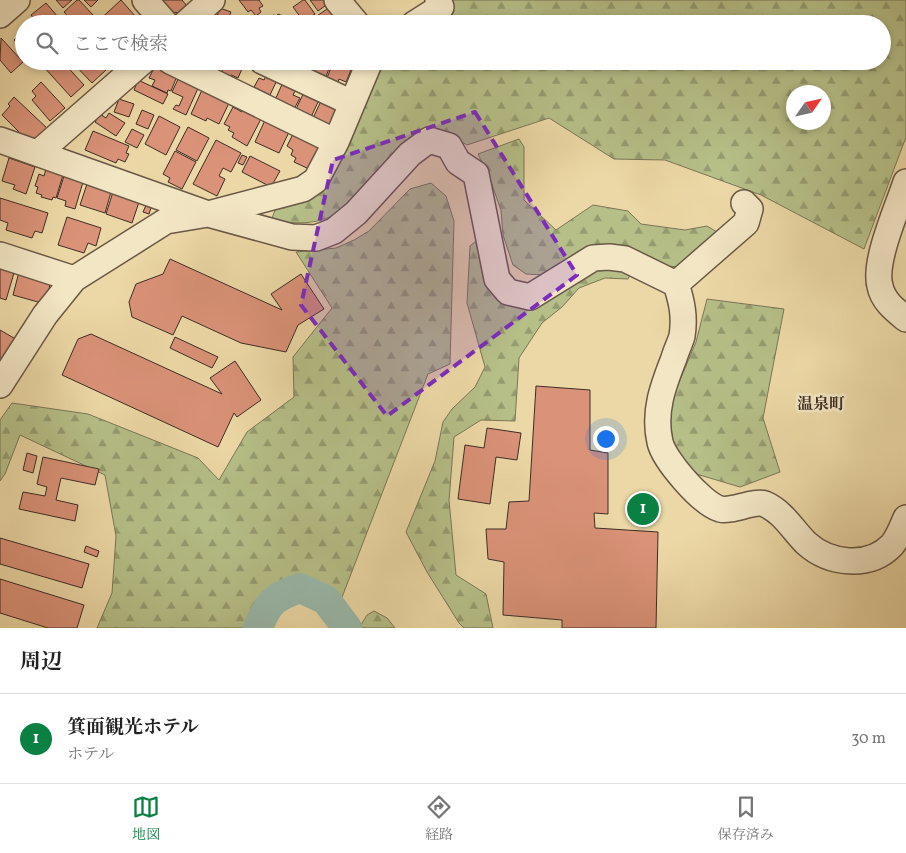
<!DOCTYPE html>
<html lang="ja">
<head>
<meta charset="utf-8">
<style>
	:root { --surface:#fff; --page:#f2f2f2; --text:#222; --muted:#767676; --line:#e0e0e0; --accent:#0b8043 }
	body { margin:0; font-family:Vollkorn,"Noto Serif JP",serif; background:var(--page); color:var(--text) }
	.compass { position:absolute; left:786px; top:85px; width:45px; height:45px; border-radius:50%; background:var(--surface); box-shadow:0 2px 8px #0003; rotate:56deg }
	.you { position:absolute; left:605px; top:438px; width:18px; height:18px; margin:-12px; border:4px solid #fff; border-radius:50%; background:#1a73e8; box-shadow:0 0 0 8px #1a73e833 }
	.badge { display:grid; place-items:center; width:32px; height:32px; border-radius:50%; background:var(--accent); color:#fff; font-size:16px; font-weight:700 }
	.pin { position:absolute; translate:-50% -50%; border:2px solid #fff; box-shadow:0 1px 5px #0006 }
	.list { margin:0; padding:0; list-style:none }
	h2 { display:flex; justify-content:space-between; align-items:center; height:65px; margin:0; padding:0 20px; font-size:21px }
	h2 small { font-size:16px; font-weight:400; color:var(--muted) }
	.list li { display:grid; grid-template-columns:32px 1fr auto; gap:15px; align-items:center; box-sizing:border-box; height:90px; padding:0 20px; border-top:1px solid var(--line) }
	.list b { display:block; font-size:19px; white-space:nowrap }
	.list p { margin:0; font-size:16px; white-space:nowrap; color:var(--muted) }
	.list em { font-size:16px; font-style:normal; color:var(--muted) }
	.icon { flex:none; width:28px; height:28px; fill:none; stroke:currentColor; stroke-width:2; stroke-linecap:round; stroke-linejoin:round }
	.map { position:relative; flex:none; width:906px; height:628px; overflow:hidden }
	.search { position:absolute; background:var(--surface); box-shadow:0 2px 8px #0003; left:15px; right:15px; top:15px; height:55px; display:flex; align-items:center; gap:12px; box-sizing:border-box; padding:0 18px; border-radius:28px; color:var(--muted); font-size:19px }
	.sheet { height:155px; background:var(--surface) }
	nav { display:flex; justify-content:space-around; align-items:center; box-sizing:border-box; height:70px; border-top:1px solid var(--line); background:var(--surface); font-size:14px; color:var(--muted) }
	nav a { display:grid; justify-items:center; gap:2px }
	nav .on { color:var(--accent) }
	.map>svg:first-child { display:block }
</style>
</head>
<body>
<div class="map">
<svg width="906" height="628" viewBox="0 0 906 628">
	<defs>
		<pattern id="forest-firs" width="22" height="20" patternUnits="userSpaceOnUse" patternTransform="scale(1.25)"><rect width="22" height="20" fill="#b6bf88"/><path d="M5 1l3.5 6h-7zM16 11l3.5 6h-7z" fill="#959c6f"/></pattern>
	</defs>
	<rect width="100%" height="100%" fill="#ecd8a6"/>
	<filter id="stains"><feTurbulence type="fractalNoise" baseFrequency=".004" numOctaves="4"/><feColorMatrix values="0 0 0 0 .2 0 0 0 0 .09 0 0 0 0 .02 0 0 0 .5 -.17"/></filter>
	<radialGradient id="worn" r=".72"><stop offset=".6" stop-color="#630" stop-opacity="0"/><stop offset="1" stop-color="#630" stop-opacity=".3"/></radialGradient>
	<path fill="url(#forest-firs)" stroke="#7a7657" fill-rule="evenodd" d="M450,0H906V137L864,249L761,195L665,160L614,159L549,118L467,145L449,134L338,213C313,226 299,223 271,221L275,210L306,197L333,170L385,61H882V24H436L454,12ZM794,92H824V122H794Z
		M519,139L524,147V200L556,230L593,205L628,211L641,224L685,230L707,226L722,235L684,267L663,266L632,253L544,275L526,274L513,265L503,235L501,210L490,179L478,154Z
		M431,183L446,196L454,221L450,364L428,374L339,605L329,594L299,583L275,591L261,606L251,628H97L112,593L116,536L105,475L20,435L5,474L0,481V420L12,403L88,414L198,458L219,480L247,432L294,397L293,357L332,308L296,252L336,248L354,240L369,231L410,189Z
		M476,241L488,279L512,300L594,263L633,269L628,279L605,278L579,288L562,307L542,323L519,358L515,421L481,420L454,437L449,500L456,575L486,594L493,628H464L459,623L427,572L406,532L435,461L443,422L452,409L475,387L485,367L467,303L470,246Z
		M707,299L784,309L763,418L780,472L740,487L693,473L668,439L669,406L696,342Z
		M374,611L387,618L395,628H359L367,615Z"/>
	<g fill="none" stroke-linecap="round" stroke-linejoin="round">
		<path stroke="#99b9ab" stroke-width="30" d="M258,628C268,602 274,597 300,588L326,600L347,628"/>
	</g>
	<path fill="#da9278" stroke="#3d2d26" d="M56,0H72L63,8Z
		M77,0H79L93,15L84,24H75L64,12Z
		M84,0H98L91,7Z
		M121,0L136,17L129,24H95Z
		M157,0H182L187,6L178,14L176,12L168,18Z
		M239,0H259L263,6L259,8L261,12L256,16L251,10L248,12Z
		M303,0H305L315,14L304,22L293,7Z
		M310,0H327L329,3L318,11Z
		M46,3L64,24H38L31,15Z
		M330,7L337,16L330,20L332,24H305Z
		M220,8L231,12L226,24L215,21L214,24H207L211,14L217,16Z
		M278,14L294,21L293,24H277L271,21L273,15L277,16Z
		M142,15L150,24H132Z
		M233,16L251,23L250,24H230Z
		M24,31V51L14,40Z
		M1,38L23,62L11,73L0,60Z
		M46,61H62L84,85L71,97L42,65Z
		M71,61H98L106,70L92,83Z
		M203,61H223L218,71Z
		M226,61L245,62L238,78L231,75L230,78L221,74Z
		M294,61H308L305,71L292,66Z
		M312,61H332L325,79L314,74L316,68L310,65Z
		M334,61H344L353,65L346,82L339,79L337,85L326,80Z
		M155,66L177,76L171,91L168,90L167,93L152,86L155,80L149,78Z
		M268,72L278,78L270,95L254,87L259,78L264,80Z
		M179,77L199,86L186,115L173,109L176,105L179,106L183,97L172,92Z
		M138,80L168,94L163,104L134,90Z
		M284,80L297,87L293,95L300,98L294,109L275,100Z
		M41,82L65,108L50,121L32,100L36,96L32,91Z
		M202,90L229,103L219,124L207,118L206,121L191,114Z
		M305,90L320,98L311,117L296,109Z
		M14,97L49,130L37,143L30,137L27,140L2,115L10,106L8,104Z
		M119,99L134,104L129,117L114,112Z
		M321,101L339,109L331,128L313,118Z
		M233,107L242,112L244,107L262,117L247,146L232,137L234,133L228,130L230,127L224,124Z
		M142,110L154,115L148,129L136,124Z
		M109,113L125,123L116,136L95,122L100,114L106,118Z
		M159,116L180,127L166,155L145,144Z
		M266,118L289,132L279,153L255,142Z
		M188,127L209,138L197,161L176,150Z
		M132,129L144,135L137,148L125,142Z
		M93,131L129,146L126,153L129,154L125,162L118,159L116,163L85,150Z
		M294,132L321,145L309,169L294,162L296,158L291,155L293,150L287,146Z
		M216,140L241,153L231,172L223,168L219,176L225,179L217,196L193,184Z
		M175,151L196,162L182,189L168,182L170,178L163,174Z
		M242,155L247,157L243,165L238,163Z
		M250,156L280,171L271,187L242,172Z
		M9,158L35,167L26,194L13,189L15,185L2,181Z
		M46,169L63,175L56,198L53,197L52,200L41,197L42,195L36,193L38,187L35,186L39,174L44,176Z
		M64,176L83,182L75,209L65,206L66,201L57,198Z
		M87,184L111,192L105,213L80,205Z
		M113,192L139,202L132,223L106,214Z
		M0,198L48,213L42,233L35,231L32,238L6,230L8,223L0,220Z
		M147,203L152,205L149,214L143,212Z
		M67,217L101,228L96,246L88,243L84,253L58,245Z
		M170,259L282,310L271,294L301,274L324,309L298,325L286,352L241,343L182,316L173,335L132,317L129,302L136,284L163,274Z
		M0,269L14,273L6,300L0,298Z
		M19,272L51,281L45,304L13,295Z
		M0,330L19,341L0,367Z
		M91,334L222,394L210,378L235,361L261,400L237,417L234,413L218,447L62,375L78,339Z
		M175,337L218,357L212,368L170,348Z
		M536,386L590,390V450L608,453V514L594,513L595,528L658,532L656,628H562V620L503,615L504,562L488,559L486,529H506L509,502L529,501Z
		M487,428L521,433L517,460L496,457L490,504L458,499L465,445L484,448Z
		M27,453L37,456L33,473L23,470Z
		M43,457L99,469L95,485L61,478L56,500L78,505L75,521L19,509L23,492L45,496L47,487L37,484Z
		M0,538L89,564L82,588L0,564Z
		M86,546L99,551L97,557L84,552Z
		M0,579L84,605L77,628H48L0,613Z"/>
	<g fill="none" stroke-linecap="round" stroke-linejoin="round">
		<g stroke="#695846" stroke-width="28">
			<path id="minor" d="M145,0L166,24
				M337,0L357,24
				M0,15L17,0
				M185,24L212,0
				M414,24L441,7L438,0
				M170,61L336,142
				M262,61L352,103
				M0,140L208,214L292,237L316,238L334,231L356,213L410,154L429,140L449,146L458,162L476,174L497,279L508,292L530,297L593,258L609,257L625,259L676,284C682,302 685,317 682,336C680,343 676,351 674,358C663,386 653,412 660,442C664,460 702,504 720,509C732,512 754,500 765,504C783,512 792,529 806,543C829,564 869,569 892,545C898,538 902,527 906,518
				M38,153L143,61
				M906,182C898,207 873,262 880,286C883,301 895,310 906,319
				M0,255L74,279
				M676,284L746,223L750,209L744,203
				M0,385L45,315L74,279L166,221L208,214L303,189L316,180L336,142L370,61"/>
		</g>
		<use href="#minor" stroke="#f3e6c5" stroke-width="25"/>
	</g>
	<path fill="#7b2cbf" fill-opacity="0.2" stroke="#7b2cbf" stroke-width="4" stroke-dasharray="10 6" stroke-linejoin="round" d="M475,112L577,275L387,416L301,305L333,160Z"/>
	<g text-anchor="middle" stroke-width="5" stroke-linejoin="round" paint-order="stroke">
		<g font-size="16" font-weight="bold" fill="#3d2d26" stroke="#f3e6c5">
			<text x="821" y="409">温泉町</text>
		</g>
	</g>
	<rect width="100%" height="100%" filter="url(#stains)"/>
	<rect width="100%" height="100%" fill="url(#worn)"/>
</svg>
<svg class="compass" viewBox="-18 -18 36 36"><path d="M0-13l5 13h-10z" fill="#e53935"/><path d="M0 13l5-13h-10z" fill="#767676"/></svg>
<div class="you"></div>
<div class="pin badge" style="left:643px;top:509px">1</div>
<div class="search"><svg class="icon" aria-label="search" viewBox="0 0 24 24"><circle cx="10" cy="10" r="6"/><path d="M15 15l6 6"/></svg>ここで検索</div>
</div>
<section class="sheet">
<h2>周辺<small></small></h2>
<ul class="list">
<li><span class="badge">1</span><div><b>箕面観光ホテル</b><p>ホテル</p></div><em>30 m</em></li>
</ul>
</section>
<nav>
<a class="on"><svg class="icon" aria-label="map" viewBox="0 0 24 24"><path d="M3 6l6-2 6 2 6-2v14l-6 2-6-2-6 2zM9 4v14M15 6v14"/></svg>地図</a>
<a><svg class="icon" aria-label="directions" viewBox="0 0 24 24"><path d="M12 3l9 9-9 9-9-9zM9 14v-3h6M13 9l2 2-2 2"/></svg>経路</a>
<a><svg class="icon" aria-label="saved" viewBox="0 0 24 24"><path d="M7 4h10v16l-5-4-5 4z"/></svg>保存済み</a>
</nav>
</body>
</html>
